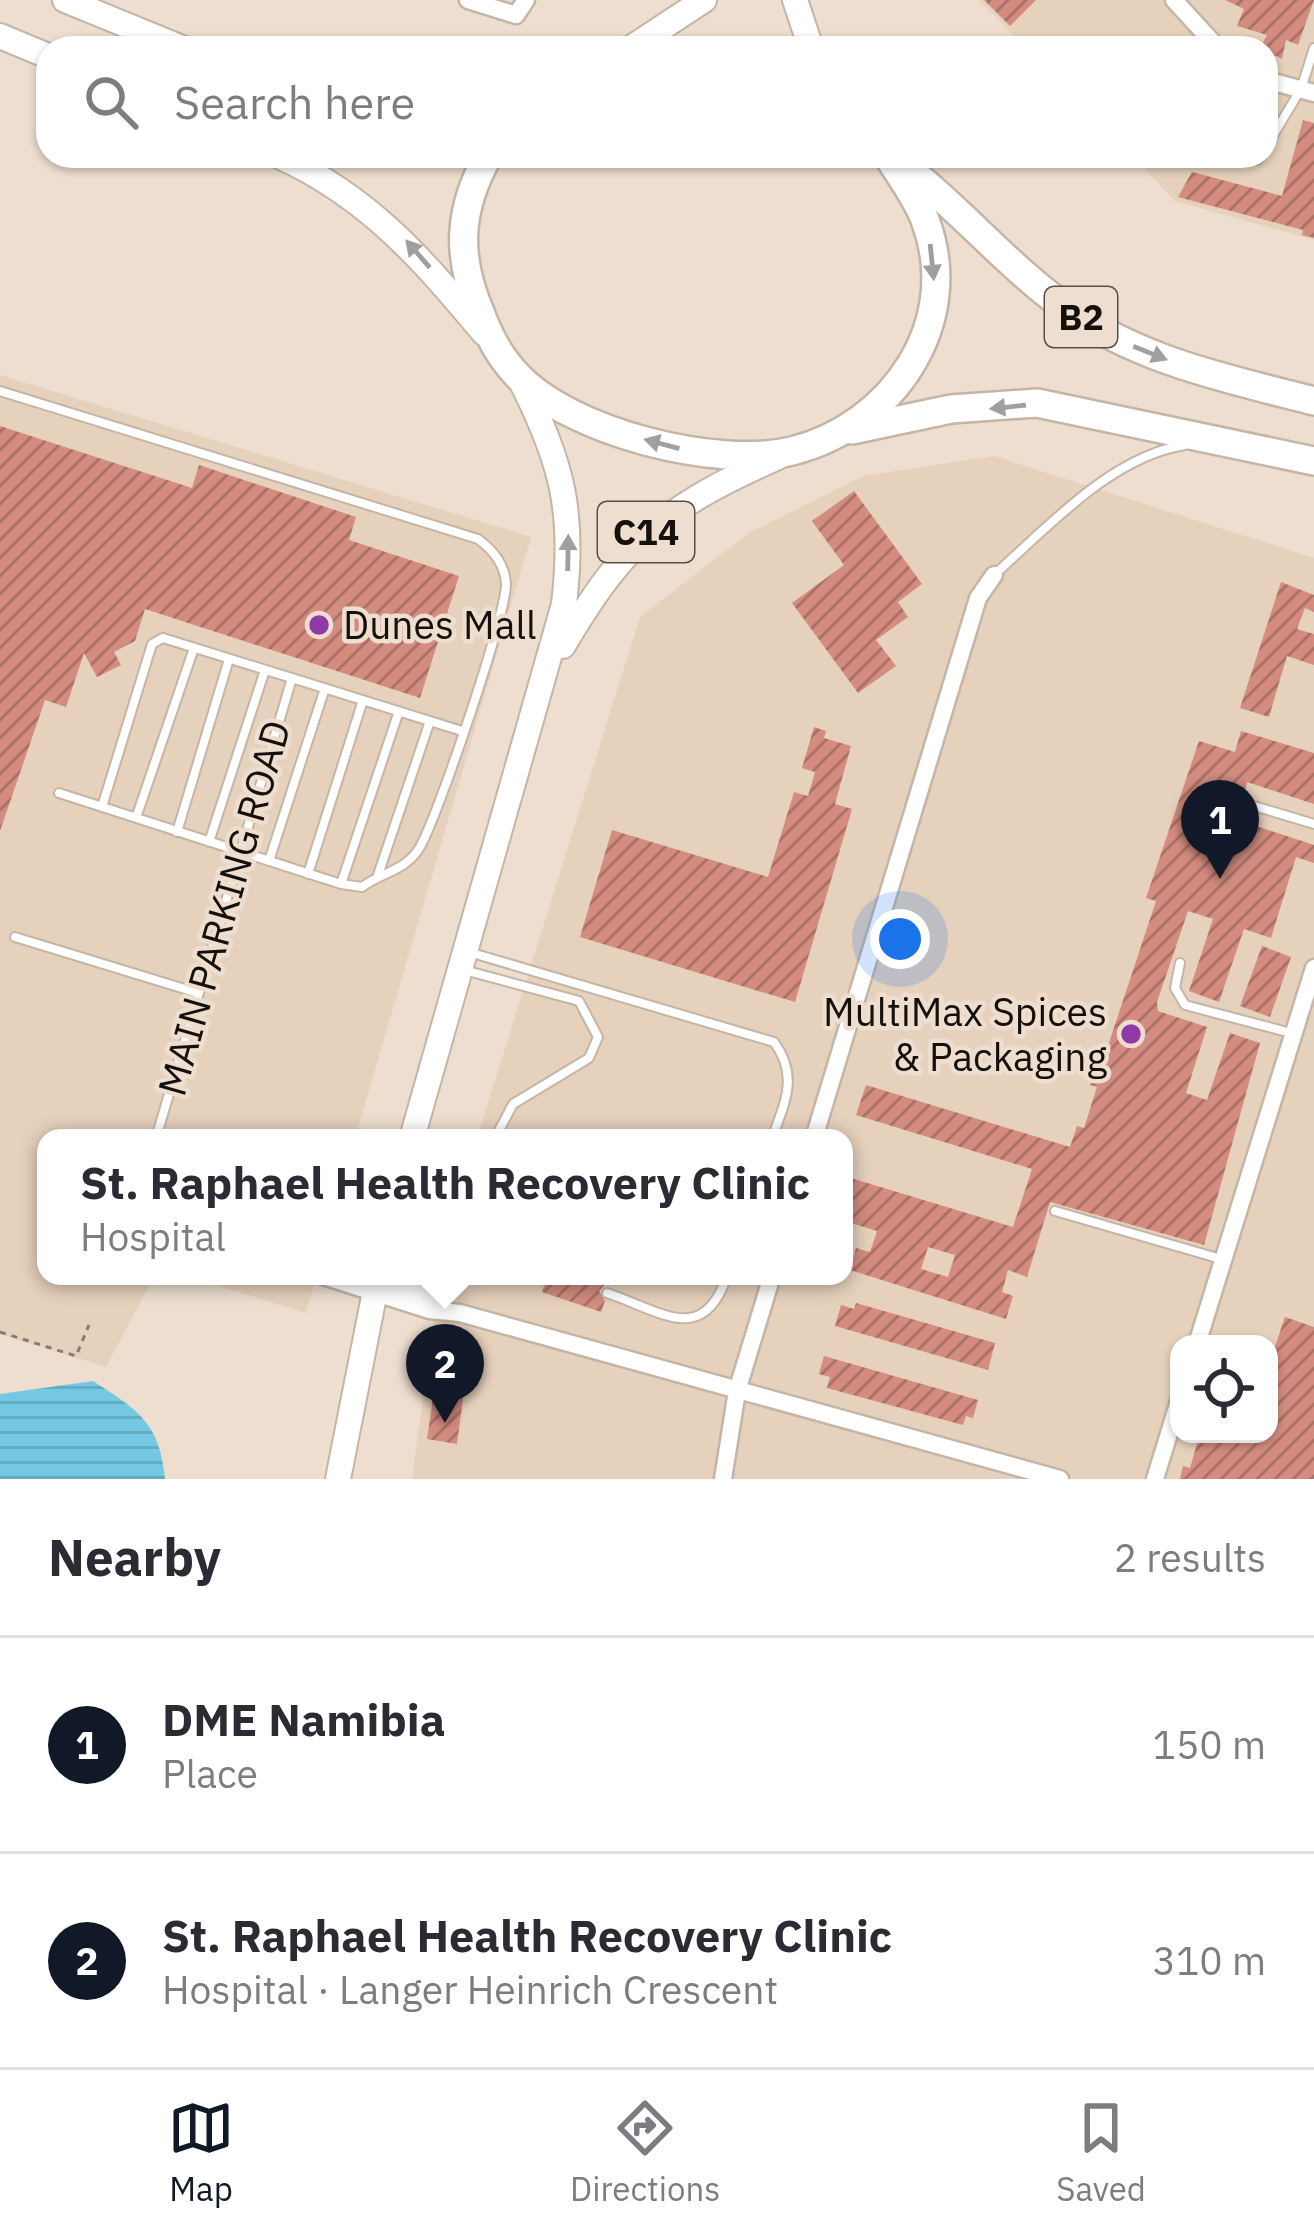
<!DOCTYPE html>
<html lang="en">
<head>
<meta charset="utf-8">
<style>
	:root { --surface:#fff; --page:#f7f7f7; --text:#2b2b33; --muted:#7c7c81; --line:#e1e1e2; --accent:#111827 }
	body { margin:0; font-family:"IBM Plex Sans",sans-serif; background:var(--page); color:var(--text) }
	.controls { position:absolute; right:36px; bottom:36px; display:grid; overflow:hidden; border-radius:24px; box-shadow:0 3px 9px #0004 }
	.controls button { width:108px; height:108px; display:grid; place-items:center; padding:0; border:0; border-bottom:3px solid var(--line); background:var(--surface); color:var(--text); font:60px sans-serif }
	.you { position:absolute; left:900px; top:939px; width:42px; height:42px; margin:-30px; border:9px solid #fff; border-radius:50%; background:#1a73e8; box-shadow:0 0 0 18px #1a73e833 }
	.badge { display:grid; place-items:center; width:78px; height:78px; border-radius:50%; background:var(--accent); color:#fff; font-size:39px; font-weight:700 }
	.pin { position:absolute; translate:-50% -99px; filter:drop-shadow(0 3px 6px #0008) }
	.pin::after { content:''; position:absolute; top:63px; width:42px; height:36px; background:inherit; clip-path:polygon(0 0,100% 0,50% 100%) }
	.popup { position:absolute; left:37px; top:1129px; width:816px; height:156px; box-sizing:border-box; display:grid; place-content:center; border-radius:24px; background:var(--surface); filter:drop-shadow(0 3px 9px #0005); font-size:39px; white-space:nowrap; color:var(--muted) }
	.popup b { font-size:45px; color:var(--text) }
	.popup::after { content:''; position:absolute; left:50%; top:100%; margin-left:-24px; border:24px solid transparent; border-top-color:var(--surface) }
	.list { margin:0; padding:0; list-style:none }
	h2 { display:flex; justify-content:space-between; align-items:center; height:156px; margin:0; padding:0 48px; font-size:51px }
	h2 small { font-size:39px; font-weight:400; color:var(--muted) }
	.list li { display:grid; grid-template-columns:78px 1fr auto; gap:36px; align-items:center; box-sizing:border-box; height:216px; padding:0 48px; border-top:3px solid var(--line) }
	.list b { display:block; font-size:45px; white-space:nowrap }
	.list p { margin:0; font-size:39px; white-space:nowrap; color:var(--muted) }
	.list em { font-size:39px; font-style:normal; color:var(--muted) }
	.icon { flex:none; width:66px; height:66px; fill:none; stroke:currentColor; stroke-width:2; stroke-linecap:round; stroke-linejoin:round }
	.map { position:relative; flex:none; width:1314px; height:1479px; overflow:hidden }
	.search { position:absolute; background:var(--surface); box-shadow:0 3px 9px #0004; left:36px; right:36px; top:36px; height:132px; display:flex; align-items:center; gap:30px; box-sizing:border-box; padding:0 42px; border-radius:36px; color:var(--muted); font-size:45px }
	.sheet { height:588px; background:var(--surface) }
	nav { display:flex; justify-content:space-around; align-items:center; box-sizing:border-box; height:168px; border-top:3px solid var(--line); background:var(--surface); font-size:33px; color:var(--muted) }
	nav a { display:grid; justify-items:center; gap:6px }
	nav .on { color:var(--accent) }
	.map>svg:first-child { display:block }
</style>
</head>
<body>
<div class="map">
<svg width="1314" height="1479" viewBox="0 0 1314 1479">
	<defs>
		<pattern id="water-rules" width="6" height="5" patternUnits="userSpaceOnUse" patternTransform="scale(3)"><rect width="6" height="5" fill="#73c9e4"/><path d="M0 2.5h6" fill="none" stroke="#63acc2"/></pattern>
		<pattern id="building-hatch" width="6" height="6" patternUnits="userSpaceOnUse" patternTransform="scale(3)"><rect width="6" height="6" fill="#d48c80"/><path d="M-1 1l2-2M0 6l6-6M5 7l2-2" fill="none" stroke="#ab7167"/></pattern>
	</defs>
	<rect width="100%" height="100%" fill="#eddecf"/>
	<path fill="#e6d1bc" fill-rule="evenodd" d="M979,0H1314V240L1175,201L1132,156H1266V48H1026Z
		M0,375L531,537L355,1138H46V1276H154L106,1367L0,1334Z
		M994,456L1314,558V1479H412L440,1276H844V1138H477L640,617L749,533L863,476ZM1179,1344H1269V1434H1179Z
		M187,1276H316L306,1313Z"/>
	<path fill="url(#water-rules)" d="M93,1381C138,1410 160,1423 165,1479H0V1394Z"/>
	<path fill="url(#building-hatch)" fill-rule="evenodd" d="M984,0H1036L1010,26Z
		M1225,0H1314L1298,45L1286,40L1282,59L1260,48L1267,35L1237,26L1244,9Z
		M1303,120L1314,123V238L1302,235L1303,230L1178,197L1192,172L1282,196Z
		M0,426L192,488L199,465L356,517L349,540L459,576L420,698L145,609L135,641L114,652L121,665L97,677L84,653L66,707L45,700L0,831Z
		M854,491L922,584L898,602L908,617L876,640L896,666L858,693L792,603L844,565L812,521Z
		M1281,582L1314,595V612L1305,608L1297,629L1314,634V665L1287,656L1269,717L1240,708Z
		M814,727L826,731L824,738L851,746L835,804L852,809L795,1002L580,937L612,830L768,877L794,792L808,796L815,772L802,768Z
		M1241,731L1314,753V804L1247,782L1245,790L1222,783L1215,804L1244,813L1241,821L1314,845V863L1296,857L1271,938L1244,929L1219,1002L1189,991L1213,919L1188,911L1157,1002L1158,1011L1207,1027L1186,1093L1207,1100L1230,1033L1260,1043L1204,1245L1050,1202L1027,1277L1008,1270L1002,1292L1013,1296L1006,1319L850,1270L856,1248L870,1252L877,1231L844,1221V1176L1013,1227L1032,1169L856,1115L866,1085L1070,1147L1077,1126L1084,1128L1097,1087L1090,1085L1096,1065L1101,1067L1156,901L1146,898L1199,741L1235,752ZM928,1247L955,1255L948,1277L921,1269Z
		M1262,946L1291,957L1270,1017L1240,1006Z
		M547,1276H613L599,1291L605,1301L601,1312L542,1292Z
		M856,1303L995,1343L988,1370L835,1326L841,1305L854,1309Z
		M1285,1317L1314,1327V1479H1180L1183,1466L1190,1468L1200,1434H1269V1364Z
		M824,1356L978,1400L973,1418L966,1416L963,1425L827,1388L830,1377L819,1374Z
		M444,1358L456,1370L438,1380L465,1384L457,1444L427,1439L438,1363Z"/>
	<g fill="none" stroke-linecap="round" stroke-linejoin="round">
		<g stroke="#c4b5a6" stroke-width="12">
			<path id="service" d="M1266,147L1301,89L1314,48
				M1258,160L1260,156
				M0,391L478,539C493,550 505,564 506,584C506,615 438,816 420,847C406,871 382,872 362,887L341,884L59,793
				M994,575C1048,527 1112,456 1185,445
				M1234,800L1314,824
				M102,807L152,644L163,638L462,731
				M136,818L194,648
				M177,832L229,659
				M209,842L265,670
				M269,861L325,688
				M308,874L363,700
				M378,875L430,721
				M341,884L399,711
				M15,937L198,993
				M472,953L774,1042C799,1076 785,1102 772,1138
				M1180,963L1175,988L1185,1005L1291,1033
				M464,970L579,1001L598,1037L589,1058L513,1104L495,1138
				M156,1138L292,678
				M1055,1211L1221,1259
				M607,1293C661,1311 703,1347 727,1276"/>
		</g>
		<g stroke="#c4b5a6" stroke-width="21">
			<path id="minor" d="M468,0L516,15L526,0
				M1174,0L1218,48
				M1266,80L1314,93
				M814,1138L978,598L994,575
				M323,1276L429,1310L460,1313L1060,1479
				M373,1276L439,1299
				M1197,1344L1314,968
				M723,1479L737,1391L772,1276
				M1155,1479L1179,1401"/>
		</g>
		<g stroke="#c4b5a6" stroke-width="28">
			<path id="secondary" d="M65,0L182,48
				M795,0L811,48
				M0,36L48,56
				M631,48L704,0
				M279,156C369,197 422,259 484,333"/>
		</g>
		<g stroke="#c4b5a6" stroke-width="28">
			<path id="primary" d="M563,646C626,539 665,507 778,457
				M412,1138L564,604C575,512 562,462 521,381
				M425,1276L436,1297
				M338,1479L378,1276"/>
		</g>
		<g stroke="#c4b5a6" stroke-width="32">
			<path id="trunk" d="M488,156C458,210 456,256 480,312C489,336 499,356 517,375C570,432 716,469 792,451C893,426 964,322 925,220C917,198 900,176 888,156
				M895,159C955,203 1003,262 1063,306C1136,360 1228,379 1314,401
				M852,430L951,409L1037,403L1314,461"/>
		</g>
		<path stroke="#867c71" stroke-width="3" stroke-dasharray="6 6" stroke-linecap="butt" d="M0,1332L76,1356L89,1325"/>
		<use href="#service" stroke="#fff" stroke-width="8"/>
		<use href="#minor" stroke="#fff" stroke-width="16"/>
		<use href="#secondary" stroke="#fff" stroke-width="24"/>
		<use href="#primary" stroke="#fff" stroke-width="24"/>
		<use href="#trunk" stroke="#fff" stroke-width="27"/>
	</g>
	<defs><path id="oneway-solid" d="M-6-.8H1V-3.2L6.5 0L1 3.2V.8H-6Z" transform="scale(3)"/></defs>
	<g fill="#a19f9d">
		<use href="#oneway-solid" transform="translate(418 254) rotate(-131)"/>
		<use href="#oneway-solid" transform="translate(932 262) rotate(84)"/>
		<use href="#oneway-solid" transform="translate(1150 353) rotate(22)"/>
		<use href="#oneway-solid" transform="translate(1008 407) rotate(174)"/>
		<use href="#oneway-solid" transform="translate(662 444) rotate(-165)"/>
		<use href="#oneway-solid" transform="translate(568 553) rotate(-89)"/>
	</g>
	<g fill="#903aa7" stroke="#eddecf" stroke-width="4.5">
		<circle cx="319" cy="625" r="12"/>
		<circle cx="1131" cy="1034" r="12"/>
	</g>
	<g text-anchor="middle" stroke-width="9" stroke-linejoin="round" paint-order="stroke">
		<g fill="#eddecf" stroke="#564e46" stroke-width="3">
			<rect x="1045" y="287" width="72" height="60" rx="9"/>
			<rect x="598" y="502" width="96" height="60" rx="9"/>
		</g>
		<g font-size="36" font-weight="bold" fill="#15100b">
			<text x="1081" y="330">B2</text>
			<text x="646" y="545">C14</text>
		</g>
		<g font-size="39" fill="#15100b" stroke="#eddecf" text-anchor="start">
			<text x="343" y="639">Dunes Mall</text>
			<text x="1107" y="1026" text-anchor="end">MultiMax Spices<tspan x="1107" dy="45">&amp; Packaging</tspan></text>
		</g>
		<g font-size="39" fill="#15100b" stroke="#eddecf">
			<text transform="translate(224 908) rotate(-74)" y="14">MAIN PARKING ROAD</text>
		</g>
	</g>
</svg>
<div class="controls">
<button><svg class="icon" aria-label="locate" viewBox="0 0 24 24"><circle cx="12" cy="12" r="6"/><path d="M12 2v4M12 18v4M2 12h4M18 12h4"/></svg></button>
</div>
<div class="you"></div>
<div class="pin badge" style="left:1220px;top:879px">1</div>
<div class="pin badge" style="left:445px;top:1423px">2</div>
<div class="popup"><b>St. Raphael Health Recovery Clinic</b>Hospital</div>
<div class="search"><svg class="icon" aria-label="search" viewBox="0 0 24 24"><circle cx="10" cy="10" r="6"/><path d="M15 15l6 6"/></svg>Search here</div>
</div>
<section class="sheet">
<h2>Nearby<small>2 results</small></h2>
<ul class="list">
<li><span class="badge">1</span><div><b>DME Namibia</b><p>Place</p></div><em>150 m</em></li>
<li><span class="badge">2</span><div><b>St. Raphael Health Recovery Clinic</b><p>Hospital · Langer Heinrich Crescent</p></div><em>310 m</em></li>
</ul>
</section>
<nav>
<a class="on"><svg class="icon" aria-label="map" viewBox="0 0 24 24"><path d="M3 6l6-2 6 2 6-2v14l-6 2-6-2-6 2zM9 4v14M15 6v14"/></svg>Map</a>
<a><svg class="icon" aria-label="directions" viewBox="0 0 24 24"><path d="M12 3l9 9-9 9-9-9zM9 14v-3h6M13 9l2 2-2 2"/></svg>Directions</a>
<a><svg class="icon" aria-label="saved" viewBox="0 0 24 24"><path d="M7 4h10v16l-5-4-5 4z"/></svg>Saved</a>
</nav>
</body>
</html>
